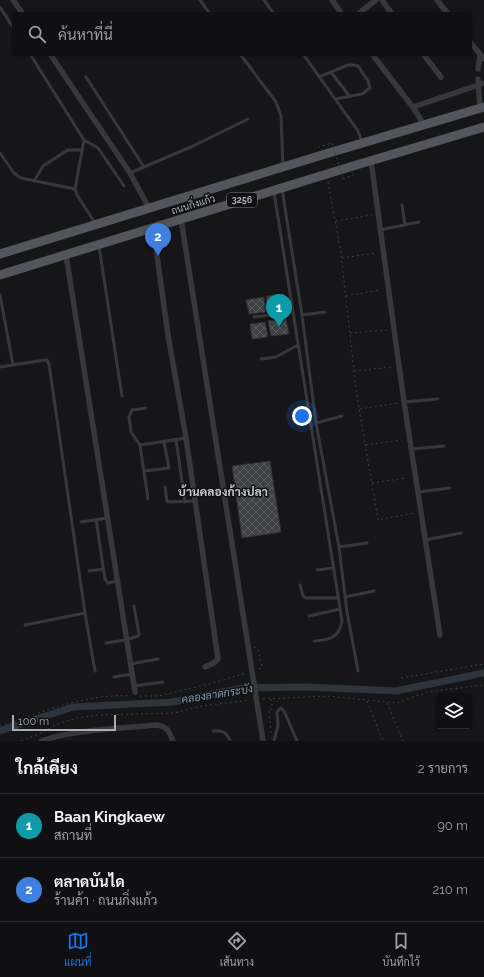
<!DOCTYPE html>
<html lang="th">
<head>
<meta charset="utf-8">
<style>
	:root { --surface:#101012; --page:#1e1e20; --text:#f1f3f6; --muted:#9c9d9f; --line:#303032; --accent:#1a73e8 }
	body { margin:0; font-family:Raleway,Sarabun,sans-serif; background:var(--page); color:var(--text) }
	.controls { position:absolute; right:12px; bottom:12px; display:grid; overflow:hidden; border-radius:4px; box-shadow:0 1px 3px #0004 }
	.controls button { width:36px; height:36px; display:grid; place-items:center; padding:0; border:0; border-bottom:1px solid var(--line); background:var(--surface); color:var(--text); font:20px sans-serif }
	.scale { position:absolute; left:12px; bottom:10px; width:104px; box-sizing:border-box; padding-left:4px; border:2px solid #a8adb8; border-top:0; font-size:11px; line-height:14px; white-space:nowrap; color:#a8adb8; -webkit-text-stroke:3px #111113; paint-order:stroke }
	.you { position:absolute; left:302px; top:416px; width:14px; height:14px; margin:-10px; border:3px solid #fff; border-radius:50%; background:#1a73e8; box-shadow:0 0 0 6px #1a73e833 }
	.badge { display:grid; place-items:center; width:26px; height:26px; border-radius:50%; background:var(--accent); color:#fff; font-size:13px; font-weight:700 }
	.pin { position:absolute; translate:-50% -33px; filter:drop-shadow(0 1px 2px #0008) }
	.pin::after { content:''; position:absolute; top:21px; width:14px; height:12px; background:inherit; clip-path:polygon(0 0,100% 0,50% 100%) }
	.list { margin:0; padding:0; list-style:none }
	h2 { display:flex; justify-content:space-between; align-items:center; height:52px; margin:0; padding:0 16px; font-size:17px }
	h2 small { font-size:13px; font-weight:400; color:var(--muted) }
	.list li { display:grid; grid-template-columns:26px 1fr auto; gap:12px; align-items:center; box-sizing:border-box; height:64px; padding:0 16px; border-top:1px solid var(--line) }
	.list b { display:block; font-size:15px; white-space:nowrap }
	.list p { margin:0; font-size:13px; white-space:nowrap; color:var(--muted) }
	.list em { font-size:13px; font-style:normal; color:var(--muted) }
	.icon { flex:none; width:22px; height:22px; fill:none; stroke:currentColor; stroke-width:2; stroke-linecap:round; stroke-linejoin:round }
	.map { position:relative; flex:none; width:484px; height:741px; overflow:hidden }
	.search { position:absolute; background:var(--surface); box-shadow:0 1px 3px #0004; left:12px; right:12px; top:12px; height:44px; display:flex; align-items:center; gap:10px; box-sizing:border-box; padding:0 14px; border-radius:4px; color:var(--muted); font-size:15px }
	.sheet { height:180px; background:var(--surface) }
	nav { display:flex; justify-content:space-around; align-items:center; box-sizing:border-box; height:56px; border-top:1px solid var(--line); background:var(--surface); font-size:11px; color:var(--muted) }
	nav a { display:grid; justify-items:center; gap:2px }
	nav .on { color:var(--accent) }
	.map>svg:first-child { display:block }
</style>
</head>
<body>
<div class="map">
<svg width="484" height="741" viewBox="0 0 484 741">
	<defs>
		<pattern id="building-cross-hatch" width="8" height="8" patternUnits="userSpaceOnUse"><rect width="8" height="8" fill="#404145"/><path d="M0 0l8 8M0 8l8-8" fill="none" stroke="#595a5e"/></pattern>
	</defs>
	<rect width="100%" height="100%" fill="#161618"/>
	<g fill="none" stroke-linecap="round" stroke-linejoin="round">
		<path stroke="#2c353c" stroke-width="7" d="M0,731L73,707L173,702L242,688L308,687L396,691L484,673"/>
	</g>
	<path fill="url(#building-cross-hatch)" stroke="#303034" d="M284,294L286,309L268,311L266,296Z
		M264,297L266,312L249,314L246,300Z
		M286,319L289,334L271,336L268,321Z
		M265,322L268,337L252,339L250,324Z
		M270,461L281,532L242,538L232,466Z"/>
	<g fill="none" stroke-linecap="round" stroke-linejoin="round">
		<path stroke="#3d3f44" stroke-width="1" stroke-dasharray="2 3" stroke-linecap="butt" d="M318,147L332,143
			M343,179L355,174
			M328,182L341,253L356,390L378,520L414,513
			M336,221L372,215
			M342,258L376,253
			M346,296L380,290
			M350,333L388,330
			M354,371L392,367
			M360,409L398,403
			M366,445L402,440
			M372,483L406,478
			M254,647L258,649L262,668L258,669
			M401,678L484,664
			M140,696H159L217,682L246,673
			M263,699L328,696L397,703L427,692L484,685
			M271,699L272,705L276,704
			M367,701L383,741
			M387,703L403,741
			M0,726C13,723 25,717 38,713C68,703 99,694 131,696
			M271,733L269,710L272,709
			M21,741L43,732L60,723L77,718L97,715L174,713L202,706L250,700"/>
		<path stroke="#37383d" stroke-width="3" d="M200,0L210,14
			M264,0L274,14
			M0,7L14,29
			M30,54L84,140L75,189L77,195L95,223
			M240,54L276,102L281,116L283,165
			M303,54L358,131L362,142
			M331,72L350,97
			M86,77L144,167
			M319,77L348,65H354L358,66L368,81L370,88L362,94L335,99
			M84,140L98,148L124,186
			M0,153L14,173L21,178L75,189
			M130,173L193,146L248,119
			M34,181L43,166L68,150H82
			M282,189L302,315L316,423L339,547L347,612L358,671
			M274,192L342,621C339,638 330,640 314,641
			M402,205L405,225
			M380,230L419,222
			M99,246L122,396
			M0,295L13,365
			M302,315L325,312
			M254,317L293,312
			M261,359L276,357L298,345
			M0,367L45,360H47L49,364L85,613L95,671
			M404,402L438,399
			M146,408L132,410L129,417L131,432L140,445L148,499
			M316,423L342,416
			M176,440L185,502
			M140,445L186,438
			M412,449L444,446
			M144,471L169,468L164,442
			M165,487L167,501L170,502L196,501
			M418,492L450,488
			M96,519L105,579L108,583L117,581
			M81,522L107,518
			M425,540L461,533
			M339,547L367,543
			M317,570L334,568
			M89,571L103,569
			M300,585L303,596L306,598H338
			M345,597L374,591
			M309,616L340,609
			M25,625L85,613
			M106,643L126,640L138,636L139,634L134,606
			M130,664L158,659
			M114,677L132,674
			M133,686L163,682
			M213,731C222,730 227,732 230,741
			M274,741L278,726L277,712L281,708L284,711L297,741"/>
		<path stroke="#37383d" stroke-width="5.5" d="M13,0L23,14
			M332,0L342,14
			M382,0L392,14
			M437,0L448,14
			M358,14L376,0
			M470,42L484,59
			M50,54L130,173L149,208
			M372,54L415,110L424,125
			M423,54L441,77
			M478,69L480,56
			M478,79L480,108
			M413,107L484,83
			M371,161L404,402L440,635
			M181,219L263,741
			M153,227L168,335L186,438L218,659L214,663L205,667
			M66,255L135,692
			M41,741C77,729 119,729 156,725C167,726 169,731 173,741"/>
		<path stroke="#53555c" stroke-width="9" d="M0,254L322,155L484,107
			M0,275L353,166L484,127"/>
		<path stroke="#3d3f44" stroke-width="1" stroke-dasharray="2 3" stroke-linecap="butt" d="M332,143L343,179"/>
	</g>
	<g text-anchor="middle" stroke-width="3" stroke-linejoin="round" paint-order="stroke">
		<rect fill="#111113" stroke="#7b7e86" stroke-width="1" x="227" y="193" width="30" height="14" rx="3"/>
		<g font-size="9" font-weight="bold" fill="#a8adb8">
			<text x="242" y="203">3256</text>
		</g>
		<g font-size="10" fill="#a8adb8" stroke="#111113">
			<text transform="translate(193 204) rotate(-17)" y="4">ถนนกิ่งแก้ว</text>
		</g>
		<g font-size="11" font-style="italic" fill="#7f9bb3" stroke="#111113">
			<text transform="translate(217 694) rotate(-9)" y="4">คลองลาดกระบัง</text>
		</g>
		<g font-size="12" font-weight="bold" fill="#c9ccd4" stroke="#111113">
			<text x="223" y="496">บ้านคลองก้างปลา</text>
		</g>
	</g>
</svg>
<div class="controls">
<button><svg class="icon" aria-label="layers" viewBox="0 0 24 24"><path d="M12 4l9 5-9 5-9-5zM3 14l9 5 9-5"/></svg></button>
</div>
<div class="scale">100 m</div>
<div class="you"></div>
<div class="pin badge" style="left:279px;top:327px;background:#0f9aa8">1</div>
<div class="pin badge" style="left:158px;top:256px;background:#3f7fe0">2</div>
<div class="search"><svg class="icon" aria-label="search" viewBox="0 0 24 24"><circle cx="10" cy="10" r="6"/><path d="M15 15l6 6"/></svg>ค้นหาที่นี่</div>
</div>
<section class="sheet">
<h2>ใกล้เคียง<small>2 รายการ</small></h2>
<ul class="list">
<li><span class="badge" style="background:#0f9aa8">1</span><div><b>Baan Kingkaew</b><p>สถานที่</p></div><em>90 m</em></li>
<li><span class="badge" style="background:#3f7fe0">2</span><div><b>ตลาดบันได</b><p>ร้านค้า · ถนนกิ่งแก้ว</p></div><em>210 m</em></li>
</ul>
</section>
<nav>
<a class="on"><svg class="icon" aria-label="map" viewBox="0 0 24 24"><path d="M3 6l6-2 6 2 6-2v14l-6 2-6-2-6 2zM9 4v14M15 6v14"/></svg>แผนที่</a>
<a><svg class="icon" aria-label="directions" viewBox="0 0 24 24"><path d="M12 3l9 9-9 9-9-9zM9 14v-3h6M13 9l2 2-2 2"/></svg>เส้นทาง</a>
<a><svg class="icon" aria-label="saved" viewBox="0 0 24 24"><path d="M7 4h10v16l-5-4-5 4z"/></svg>บันทึกไว้</a>
</nav>
</body>
</html>
